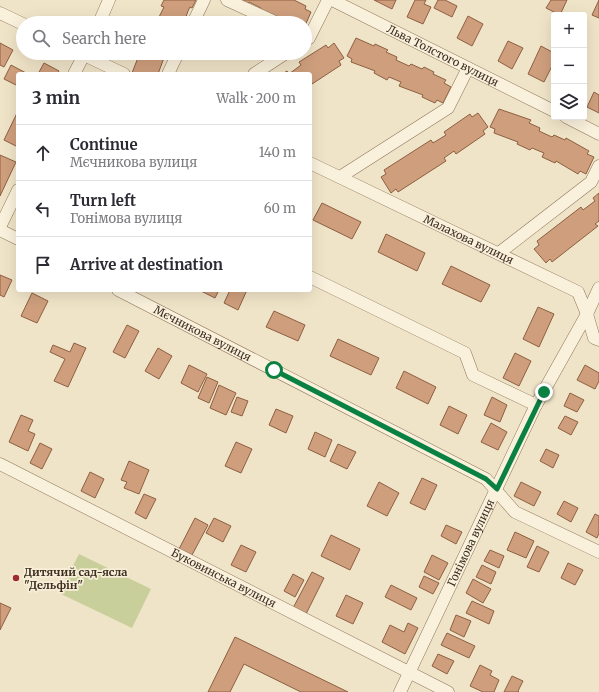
<!DOCTYPE html>
<html lang="en">
<head>
<meta charset="utf-8">
<style>
	:root { --surface:#fff; --page:#f7f7f7; --text:#2b2b33; --muted:#7c7c81; --line:#e1e1e2 }
	body { margin:0; font-family:Merriweather,serif; background:var(--page); color:var(--text) }
	.controls { position:absolute; right:12px; top:12px; display:grid; overflow:hidden; border-radius:4px; box-shadow:0 4px 16px #0002 }
	.controls button { width:36px; height:36px; display:grid; place-items:center; padding:0; border:0; border-bottom:1px solid var(--line); background:var(--surface); color:var(--text); font:20px sans-serif }
	.stop { position:absolute; width:12px; height:12px; margin:-9px; border:3px solid #0b8043; border-radius:50%; background:#fff }
	.stop.end { background:#0b8043; border-color:#fff; box-shadow:0 1px 4px #0008 }
	.list { margin:0; padding:0; list-style:none }
	h2 { display:flex; justify-content:space-between; align-items:center; height:52px; margin:0; padding:0 16px; font-size:17px }
	h2 small { font-size:13px; font-weight:400; color:var(--muted) }
	.list li { display:grid; grid-template-columns:26px 1fr auto; gap:12px; align-items:center; box-sizing:border-box; height:56px; padding:0 16px; border-top:1px solid var(--line) }
	.list b { display:block; font-size:15px; white-space:nowrap }
	.list p { margin:0; font-size:13px; white-space:nowrap; color:var(--muted) }
	.list em { font-size:13px; font-style:normal; color:var(--muted) }
	.icon { flex:none; width:22px; height:22px; fill:none; stroke:currentColor; stroke-width:2; stroke-linecap:round; stroke-linejoin:round }
	.map { position:relative; flex:none; width:599px; height:692px; overflow:hidden }
	.search { position:absolute; background:var(--surface); box-shadow:0 4px 16px #0002; left:16px; top:16px; width:296px; height:44px; display:flex; align-items:center; gap:10px; box-sizing:border-box; padding:0 14px; border-radius:22px; color:var(--muted); font-size:15px }
	.panel { position:absolute; background:var(--surface); box-shadow:0 4px 16px #0002; left:16px; top:72px; width:296px; height:220px; border-radius:4px }
	.map>svg:first-child { display:block }
</style>
</head>
<body>
<div class="map">
<svg width="599" height="692" viewBox="0 0 599 692">
	<rect width="100%" height="100%" fill="#f0e4c8"/>
	<path fill="#c9cf9b" d="M79,554L151,589L132,628L59,593Z"/>
	<path fill="#cf9f7d" stroke="#8d5f41" d="M164,0H196L192,8L190,7L188,11L184,23H159L161,20L158,19L164,7L161,6Z
		M237,0H294L306,6L305,9L311,12L305,26V23H284V21L280,19L260,11L261,8L249,2L248,5Z
		M374,0H396L392,9Z
		M415,0H426L424,4L431,7L423,24L407,17Z
		M438,0H445L457,6L452,17L434,8Z
		M551,0H567L560,15L546,8Z
		M599,0V18L592,15Z
		M468,16L483,24L472,46L457,38Z
		M356,38L374,46L375,44L388,50L386,52L397,57L396,60L409,66L411,64L422,69L424,67L434,72L433,74L446,80L444,83L451,87L443,103L437,100L435,103L422,97L423,95L399,86L401,82L389,77L387,80L374,73L375,71L370,69L351,62L352,59L347,56Z
		M508,41L523,48L512,69L498,61Z
		M0,43L13,50L4,67L0,65Z
		M334,43L344,58L339,61L341,65L312,84L310,74H282L287,71L289,74L301,65L299,62L326,45L328,48Z
		M541,46L554,53V62L544,82L528,74Z
		M138,53H168L167,56L165,55L158,74H133L132,73L139,55Z
		M44,63L59,71L57,74H38Z
		M11,65L26,73L18,74V86L4,79Z
		M594,92L599,95V113L587,107Z
		M499,109L531,120L529,123L540,128L539,131L552,137L554,135L565,140L566,138L589,151L587,154L594,157L586,174L580,171L578,174L556,161L555,163L542,157L544,153L532,148L530,150L517,144L518,142L494,133L495,129L490,127Z
		M18,111V147L4,140Z
		M478,113L488,127L483,131L485,134L456,154L454,151L444,158L446,161L398,192L396,189L391,193L381,177L386,174L384,170L431,140L433,143L446,135L444,132L470,114L472,117Z
		M0,155L16,162L0,196Z
		M599,193V221L595,224L598,226L552,262L550,259L546,263L534,249L539,245L537,241L581,207L583,210L595,201L593,198Z
		M322,203L361,222L352,239L313,220Z
		M386,234L425,253L417,271L378,252Z
		M451,266L490,285L481,302L442,284Z
		M0,275L12,280L4,297L0,295Z
		M199,290H219L215,298Z
		M230,290H247L238,310L224,303Z
		M32,293L48,301L37,323L21,316Z
		M538,307L554,314L539,347L523,339Z
		M274,311L305,325L298,341L266,327Z
		M127,325L139,331L125,358L113,352Z
		M338,339L379,358L371,375L330,356Z
		M74,343L86,348L68,387L54,381L65,359L50,352L53,345L70,352Z
		M158,348L172,356L159,379L145,371Z
		M515,353L531,361L519,386L503,378Z
		M189,365L207,374L198,392L181,383Z
		M585,365L599,373V381L595,389L577,380Z
		M404,371L436,387L428,404L396,388Z
		M207,377L218,382L209,403L198,398Z
		M219,385L236,393L226,415L210,408Z
		M570,393L584,400L577,412L564,406Z
		M237,397L248,401L242,416L231,412Z
		M492,397L507,405L500,422L484,415Z
		M449,406L467,415L458,434L440,425Z
		M276,409L293,416L286,433L269,425Z
		M21,415L33,420L28,431L35,434L28,451L9,442Z
		M565,416L578,422L571,435L558,428Z
		M491,423L507,432L498,450L481,442Z
		M315,432L332,440L325,457L308,449Z
		M236,442L252,449L241,473L225,466Z
		M40,443L52,449L42,469L30,463Z
		M338,444L356,452L347,469L330,461Z
		M546,449L559,455L553,468L540,461Z
		M129,461L149,470L139,494L124,488L127,482L121,480Z
		M90,472L104,479L95,498L81,491Z
		M422,478L437,485L425,510L410,503Z
		M379,482L399,493L387,516L367,506Z
		M521,482L541,492L534,506L514,496Z
		M144,494L156,499L146,519L135,513Z
		M564,501L578,508L571,522L557,514Z
		M595,514L599,516V533L597,538L586,532Z
		M195,518L208,525L192,555L179,549Z
		M214,518L231,526L223,542L206,533Z
		M446,525L462,532L456,544L441,536Z
		M515,532L534,541L526,558L507,550Z
		M331,535L360,549L350,570L321,556Z
		M241,545L256,552L246,572L231,565Z
		M537,546L549,552L539,572L527,567Z
		M490,550L504,556L499,568L484,561Z
		M432,555L448,563L439,580L424,572Z
		M568,563L583,570L575,585L561,578Z
		M482,565L496,572L491,584L476,577Z
		M312,572L324,578L306,614L293,608Z
		M293,574L304,580L295,597L284,591Z
		M424,576L439,583L433,594L419,587Z
		M473,579L491,589L483,603L466,593Z
		M391,585L417,598L411,610L385,597Z
		M346,595L363,603L353,624L336,616Z
		M472,601L494,611L489,624L466,613Z
		M0,603L11,608L0,630Z
		M456,615L471,621L464,637L450,630Z
		M408,623L418,628L405,654L382,642L390,625L404,632Z
		M447,633L475,646L469,658L441,645Z
		M235,637L348,692H301L244,664L230,692H208Z
		M438,654L454,661L447,674L432,666Z
		M480,665L492,671L490,675L499,680L494,692H483L470,686Z
		M512,676L523,681L518,691L519,692H504Z"/>
	<g fill="none" stroke-linecap="round" stroke-linejoin="round">
		<g stroke="#8d765c" stroke-width="13">
			<g id="minor">
				<path d="M227,0L277,23"/>
				<path id="s1" d="M332,0L554,111"/>
				<path d="M0,13L23,24"/>
				<path d="M99,23L109,0"/>
				<path d="M193,23L204,0"/>
				<path d="M305,41L309,38L328,0"/>
				<path d="M80,53L124,74"/>
				<path d="M74,74L85,53"/>
				<path d="M168,74L178,53"/>
				<path d="M254,74L286,53"/>
				<path d="M566,117L599,134"/>
				<path id="s2" d="M310,163L578,292L587,314L594,338L599,340"/>
				<path d="M340,177L448,108L468,68"/>
				<path d="M0,227L18,190"/>
				<path d="M0,230L18,239"/>
				<path d="M499,253L591,182L599,166"/>
				<path d="M310,277L465,353L473,375L536,405"/>
				<path id="s3" d="M118,290L486,479L515,512L599,552"/>
				<path id="s4" d="M0,464L448,692"/>
				<path id="s5" d="M400,692L536,405L587,314L599,288"/>
			</g>
		</g>
		<use href="#minor" stroke="#faf1dc" stroke-width="12"/>
	</g>
	<g fill="none" stroke-linecap="round" stroke-linejoin="round">
		<path stroke="#0b8043" stroke-width="5" d="M274,370L486,479L497,489L544,392"/>
	</g>
	<circle fill="#9e2a2b" stroke="#f7eed8" stroke-width="1.5" cx="16" cy="578" r="4"/>
	<g text-anchor="middle" stroke-width="3.5" stroke-linejoin="round" paint-order="stroke">
		<g font-size="11" fill="#3d2e20" stroke="#f7eed8">
			<text dy="4" stroke="none"><textPath href="#s1" startOffset="124">Льва Толстого вулиця</textPath></text>
			<text dy="4" stroke="none"><textPath href="#s2" startOffset="176">Малахова вулиця</textPath></text>
			<text dy="4" stroke="none"><textPath href="#s3" startOffset="95">Мєчникова вулиця</textPath></text>
			<text dy="4" stroke="none"><textPath href="#s5" startOffset="165">Гонімова вулиця</textPath></text>
			<text dy="4" stroke="none"><textPath href="#s4" startOffset="251">Буковинська вулиця</textPath></text>
		</g>
		<g font-size="11" font-weight="bold" fill="#3d2e20" stroke="#f7eed8" text-anchor="start">
			<text x="24" y="576">Дитячий сад-ясла<tspan x="24" dy="13">"Дельфін"</tspan></text>
		</g>
	</g>
</svg>
<div class="controls">
<button>+</button>
<button>−</button>
<button><svg class="icon" aria-label="layers" viewBox="0 0 24 24"><path d="M12 4l9 5-9 5-9-5zM3 14l9 5 9-5"/></svg></button>
</div>
<div class="stop" style="left:274px;top:370px"></div>
<div class="stop end" style="left:544px;top:392px"></div>
<div class="search"><svg class="icon" aria-label="search" viewBox="0 0 24 24"><circle cx="10" cy="10" r="6"/><path d="M15 15l6 6"/></svg>Search here</div>
<section class="panel">
<h2>3 min<small>Walk · 200 m</small></h2>
<ul class="list">
<li><svg class="icon" aria-label="ahead" viewBox="0 0 24 24"><path d="M12 20V5M6 11l6-6 6 6"/></svg><div><b>Continue</b><p>Мєчникова вулиця</p></div><em>140 m</em></li>
<li><svg class="icon" aria-label="left" viewBox="0 0 24 24"><path d="M17 20v-9H6M10 6l-5 5 5 5"/></svg><div><b>Turn left</b><p>Гонімова вулиця</p></div><em>60 m</em></li>
<li><svg class="icon" aria-label="arrive" viewBox="0 0 24 24"><path d="M6 21V4h12l-3 4 3 4H6"/></svg><div><b>Arrive at destination</b></div></li>
</ul>
</section>
</div>
</body>
</html>
